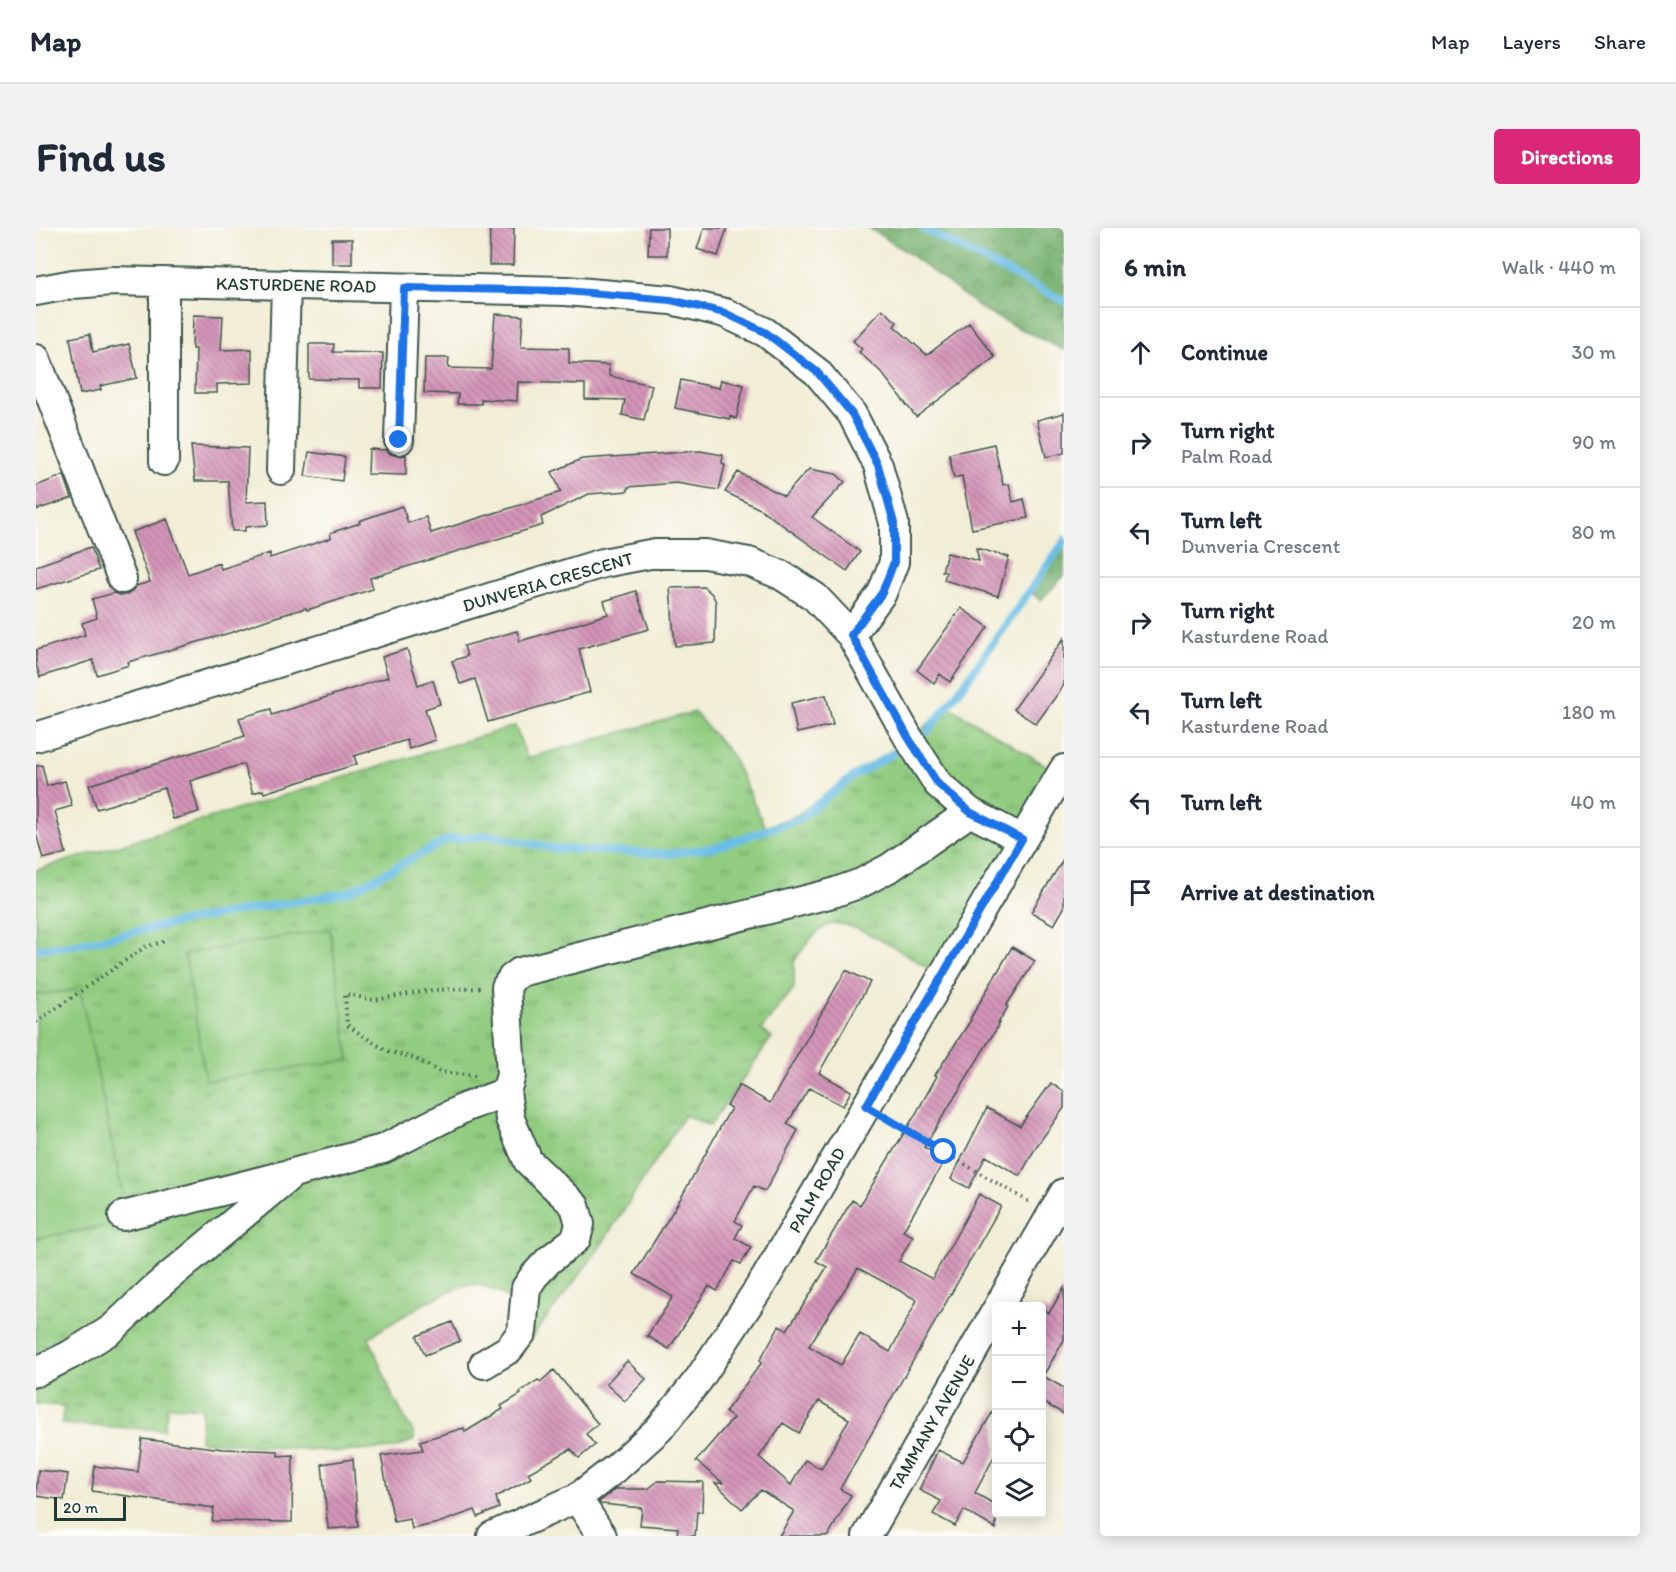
<!DOCTYPE html>
<html lang="en">
<head>
<meta charset="utf-8">
<style>
	:root { --surface:#fff; --page:#f2f2f3; --text:#1f2937; --muted:#747a83; --line:#e0e1e3; --accent:#db2777 }
	body { margin:0; font-family:Itim,sans-serif; background:var(--page); color:var(--text) }
	.controls { position:absolute; right:18px; bottom:18px; display:grid; overflow:hidden; border-radius:6px; box-shadow:0 3px 15px #0003 }
	.controls button { width:54px; height:54px; display:grid; place-items:center; padding:0; border:0; border-bottom:2px solid var(--line); background:var(--surface); color:var(--text); font:30px sans-serif }
	.scale { position:absolute; left:18px; bottom:15px; width:72px; box-sizing:border-box; padding-left:6px; border:3px solid #1f3d34; border-top:0; font-size:16px; line-height:21px; white-space:nowrap; color:#1f3d34; -webkit-text-stroke:4px #fdfcf7; paint-order:stroke }
	.stop { position:absolute; width:18px; height:18px; margin:-14px; border:4px solid #1a73e8; border-radius:50%; background:#fff }
	.stop.end { background:#1a73e8; border-color:#fff; box-shadow:0 2px 6px #0008 }
	.list { margin:0; padding:0; list-style:none }
	h2 { display:flex; justify-content:space-between; align-items:center; height:78px; margin:0; padding:0 24px; font-size:26px }
	h2 small { font-size:20px; font-weight:400; color:var(--muted) }
	.list li { display:grid; grid-template-columns:39px 1fr auto; gap:18px; align-items:center; box-sizing:border-box; height:90px; padding:0 24px; border-top:2px solid var(--line) }
	.list b { display:block; font-size:22px; white-space:nowrap }
	.list p { margin:0; font-size:20px; white-space:nowrap; color:var(--muted) }
	.list em { font-size:20px; font-style:normal; color:var(--muted) }
	.icon { flex:none; width:33px; height:33px; fill:none; stroke:currentColor; stroke-width:2; stroke-linecap:round; stroke-linejoin:round }
	.map { position:relative; flex:none; width:1028px; height:1308px; overflow:hidden; border-radius:6px }
	header { display:flex; align-items:center; gap:36px; box-sizing:border-box; height:84px; padding:0 30px; background:var(--surface); border-bottom:2px solid var(--line) }
	header strong { font-size:28px }
	nav { display:flex; gap:33px; margin-inline-start:auto; font-size:21px }
	.intro { display:flex; align-items:center; justify-content:space-between; box-sizing:border-box; height:144px; padding:0 36px }
	h1 { margin:0; font-size:42px }
	.button { padding:15px 27px; border-radius:6px; background:var(--accent); color:#fff; font-size:21px; font-weight:700 }
	main { display:flex; gap:36px; padding:0 36px }
	aside { flex:1; background:var(--surface); border-radius:6px; box-shadow:0 3px 15px #0003 }
	.map>svg:first-child { display:block }
</style>
</head>
<body>
<header>
<strong>Map</strong>
<nav><a>Map</a><a>Layers</a><a>Share</a></nav>
</header>
<div class="intro"><h1>Find us</h1><a class="button">Directions</a></div>
<main>
<div class="map">
<svg width="1028" height="1308" viewBox="0 0 1028 1308">
	<defs>
		<pattern id="grass-tufts" width="24" height="20" patternUnits="userSpaceOnUse" patternTransform="scale(1.5)"><rect width="24" height="20" fill="#91cc80"/><path d="M3 7l-1-3M5 7V3M7 7l1-3M15 17l-1-3M17 17v-4M19 17l1-3" fill="none" stroke="#76a76a"/></pattern>
		<pattern id="forest-crowns" width="20" height="18" patternUnits="userSpaceOnUse" patternTransform="scale(1.5)"><rect width="20" height="18" fill="#74b06e"/><path d="M2 6a3 3 0 1 1 6 0M12 15a3 3 0 1 1 6 0" fill="none" stroke="#5f905b"/></pattern>
		<pattern id="building-back-hatch" width="6" height="6" patternUnits="userSpaceOnUse" patternTransform="scale(1.5)"><rect width="6" height="6" fill="#d494b8"/><path d="M-1 5l2 2M0 0l6 6M5-1l2 2" fill="none" stroke="#ab7a96"/></pattern>
	</defs>
	<rect width="100%" height="100%" fill="#fdfcf7"/>
	<filter id="ink" filterUnits="userSpaceOnUse"><feTurbulence type="fractalNoise" baseFrequency=".0167" numOctaves="2"/><feDisplacementMap in="SourceGraphic" scale="12" xChannelSelector="R" yChannelSelector="G"/><feConvolveMatrix kernelMatrix="1 2 1 2 8 2 1 2 1" color-interpolation-filters="sRGB"/></filter>
	<filter id="wash" filterUnits="userSpaceOnUse"><feTurbulence type="fractalNoise" baseFrequency=".008" numOctaves="4" result="noise"/><feDisplacementMap in="SourceGraphic" scale="24" xChannelSelector="R" yChannelSelector="G"/><feGaussianBlur stdDeviation="1.35" result="paint"/><feColorMatrix in="noise" values="0 0 0 0 0 0 0 0 0 0 0 0 0 0 0 0 0 1.4 0 .05"/><feComposite in="paint" operator="in"/></filter>
	<g filter="url(#wash)">
		<rect width="100%" height="100%" fill="#f1edd6"/>
		<path fill="url(#grass-tufts)" stroke="#58845a" stroke-width="1.5" d="M912,478L1024,546L906,748C883,735 821,693 798,696C780,698 768,721 758,733V760L725,802L736,809L674,898L649,887L560,1025L487,1121C484,1106 482,1085 473,1072C467,1062 438,1054 427,1058C395,1069 362,1092 333,1109L356,1167L377,1204L378,1212L359,1220L305,1224L164,1213L166,1180L132,1178L128,1202L25,1196L28,1178L0,1176V1010L83,996L38,762L0,767V642L479,498L491,530L658,484L695,526L729,599L761,587L818,545L876,510Z"/>
		<path fill="url(#forest-crowns)" stroke="#4a7651" stroke-width="1.5" d="M833,0H1028V122L950,84L872,25Z
			M1028,309V348L1005,372L996,365Z"/>
		<path fill="#91cc80" stroke="#58845a" stroke-width="1.5" d="M294,701L313,832L170,853L149,726Z
			M39,762L45,766L90,983L83,996L0,1010V767Z"/>
		<g fill="none" stroke-linecap="round" stroke-linejoin="round">
			<path stroke="#6abde6" stroke-width="8" d="M886,0L1028,73
				M892,503L929,455L1028,314
				M0,721L37,717L144,694L313,664L411,612L453,607L522,621L633,626L681,619L763,591L818,548L858,525"/>
		</g>
		<g id="blocks">
			<path fill="url(#building-back-hatch)" fill-rule="evenodd" d="M454,0H478L477,37H453Z
				M613,0H631V27H612Z
				M668,0H691L682,28L661,21Z
				M296,11H316V36H296Z
				M846,81L861,94L858,98L891,127L933,95L959,129L880,189L845,144L823,124L826,121L817,113Z
				M459,86L487,88L485,119L533,120V135L573,137V148L616,157L608,192L586,187L589,172L549,171V156L482,154L481,173L445,171V176H421L422,166L388,165L389,130H413L412,140L455,141Z
				M157,87L187,88L185,122L216,121V155L181,156V165H159L160,121H156Z
				M54,106L57,124L93,116L101,150L64,158L65,162L44,166L34,110Z
				M273,116H298L297,124L347,125L346,160H323V152L273,151Z
				M645,152L683,160L685,152L708,157L700,191L694,188V191L639,180Z
				M1028,185V225L1010,229L1001,192Z
				M958,216L967,257L973,256L977,274L988,271L992,290L936,301L926,248L918,250L913,226Z
				M155,218L212,220L210,274L231,273L232,297L209,299V303H196L192,253H159Z
				M333,221L350,222L355,226L362,228L370,227V247L332,246Z
				M664,223L687,227L686,235L689,237L683,262L640,255L592,259V263L553,266L505,289L507,297L334,350L337,361L271,382L270,380L233,391L197,404L92,434L93,437L61,447L57,432L4,449L0,436V422L49,407L46,395L61,390L56,371L78,365L84,367H91L100,358L114,354L96,304L131,291L152,346L183,335L185,341L234,325V330L295,310L294,305L324,295L323,293L366,278L372,295L390,289L395,305L525,264L516,244L546,231Z
				M273,224L309,229L306,253L269,248Z
				M773,241L800,246L809,254L776,289L824,324L811,343L724,281L689,264L702,244L748,268Z
				M28,247L36,270L0,282V258Z
				M55,319L63,342L0,361V338Z
				M940,320L973,329L962,368L908,352L910,344L906,343L911,325L943,333Z
				M668,359L676,366L680,374L679,415L639,418L634,360Z
				M600,363L613,401L543,421L554,464L452,494L439,451L424,456L416,433L431,428L428,418L481,403L484,413L522,402L572,386L568,373Z
				M925,380L952,399L914,454L904,446L898,455L881,442Z
				M1028,410V457L1000,496L978,481Z
				M371,421L382,457L397,452L404,476L389,481L399,512L373,521L371,512L318,528L321,536L228,565L227,562L217,565L207,536L154,553L163,584L137,591L128,560L61,581L53,557L209,508L203,490L235,481L236,487L352,449L346,429Z
				M790,467L797,497L761,505L755,475Z
				M6,537L11,558L29,553L36,578L19,583L30,625L7,631L0,605V538Z
				M1028,630V680L1018,697L995,684Z
				M976,719L999,733L970,778L972,779L962,795H964L888,919L909,932L867,1003L877,1008L863,1033L896,1051L943,966L965,978L804,1261L815,1267L792,1308H743L758,1283L725,1262L706,1281L679,1255H687L660,1233L697,1190L689,1184L726,1134L724,1132L743,1098L751,1102L770,1073L791,1039L780,1033L816,972L824,977L879,887L901,848L899,847L935,792L934,791ZM822,1040L881,1072L854,1124L824,1106L805,1137L773,1118ZM783,1173L813,1191L785,1241L769,1232L755,1257L723,1229L747,1195L763,1205Z
				M810,742L834,754L783,845L815,863L807,878L773,860L751,896L762,902L729,963L718,958L699,993L706,997L699,1010L715,1019L705,1036L698,1033L681,1063L673,1058L633,1121L611,1108L637,1069L598,1046L642,975L695,880L691,878L703,857L734,875Z
				M1015,855L1028,864V880L1000,919L984,948L950,928L933,960L915,951L951,880L984,898Z
				M1028,1060V1112L1007,1148L1028,1160V1186L1005,1173V1080L1013,1085Z
				M416,1094L424,1113L389,1127L381,1108Z
				M591,1133L610,1151L589,1173L570,1156Z
				M518,1142L562,1196L550,1206L559,1217L543,1230L535,1221L492,1245L495,1250L460,1269L463,1280L442,1289L439,1282L402,1295L376,1301L374,1291L358,1294L345,1228L387,1222L384,1213L428,1200L429,1204L467,1181L465,1178L485,1166L484,1164L502,1152L504,1154Z
				M960,1178V1225L939,1265L960,1277V1301L928,1282L919,1298L897,1286L905,1273L883,1262L902,1222L927,1234Z
				M106,1211L187,1221L242,1223V1228L257,1227L256,1294L176,1293L178,1280L56,1263L59,1238L102,1244Z
				M317,1231L322,1299L292,1301L286,1236Z
				M2,1242L32,1246L28,1272L0,1268Z
				M622,1253L667,1254L666,1284H661L659,1308H641L642,1300L604,1297L606,1280L565,1276L563,1274L580,1261H612Z"/>
		</g>
	</g>
	<g filter="url(#ink)">
		<use href="#blocks" fill-opacity="0" stroke="#3e574c" stroke-width="1.5"/>
		<g fill="none" stroke-linecap="round" stroke-linejoin="round">
			<g stroke="#3e574c" stroke-width="32">
				<path id="minor" d="M0,63L37,56L76,53L530,63L635,72L689,85L729,104L781,144L816,186L842,237L858,295V334L846,365L815,407
					M0,131L86,351
					M363,212L368,60
					M128,233V54
					M245,242L250,56
					M0,509L567,335L614,326H669L713,334L745,347L779,369L815,407L872,509L902,556L934,584L986,611
					M87,988L249,947
					M963,1078L1028,965
					M448,1136L473,1121L486,1104L490,1060L498,1048L513,1032L540,1011L544,996L539,978L492,933L474,891L470,864L475,847L470,759L476,750L484,744L797,665L825,655L855,639L934,584
					M0,1144L34,1127L76,1101L118,1061L257,945L347,921L430,879L470,864
					M541,1270L566,1308
					M456,1308L541,1270L580,1240L623,1201L663,1151L729,1051L1028,541
					M831,1308L960,1083"/>
			</g>
			<path stroke="#3e574c" stroke-width="4" stroke-dasharray="1.5 4.5" stroke-linecap="butt" d="M0,794L109,719L130,713
				M439,848L404,844L378,830L349,822L311,797L309,766L338,772L397,762L446,760
				M851,891L995,975"/>
			<use href="#minor" stroke="#fff" stroke-width="28"/>
		</g>
	</g>
	<g fill="none" stroke-linecap="round" stroke-linejoin="round" filter="url(#ink)">
		<path stroke="#1a73e8" stroke-width="8" d="M363,212L368,60L530,63L635,72L689,85L729,104L781,144L816,186L842,237L858,295V334L846,365L815,407L872,509L902,556L934,584L986,611L830,878L908,924"/>
	</g>
	<g text-anchor="middle" stroke-width="6" stroke-linejoin="round" paint-order="stroke">
		<g font-size="18" fill="#1f3d34" stroke="#fdfcf7">
			<text transform="translate(260 57) rotate(1)" y="6">KASTURDENE ROAD</text>
			<text transform="translate(512 354) rotate(-16)" y="6">DUNVERIA CRESCENT</text>
			<text transform="translate(781 962) rotate(-60)" y="6">PALM ROAD</text>
			<text transform="translate(896 1195) rotate(-60)" y="6">TAMMANY AVENUE</text>
		</g>
	</g>
</svg>
<div class="controls">
<button>+</button>
<button>−</button>
<button><svg class="icon" aria-label="locate" viewBox="0 0 24 24"><circle cx="12" cy="12" r="6"/><path d="M12 2v4M12 18v4M2 12h4M18 12h4"/></svg></button>
<button><svg class="icon" aria-label="layers" viewBox="0 0 24 24"><path d="M12 4l9 5-9 5-9-5zM3 14l9 5 9-5"/></svg></button>
</div>
<div class="scale">20 m</div>
<div class="stop" style="left:908px;top:924px"></div>
<div class="stop end" style="left:363px;top:212px"></div>
</div>
<aside>
<h2>6 min<small>Walk · 440 m</small></h2>
<ul class="list">
<li><svg class="icon" aria-label="ahead" viewBox="0 0 24 24"><path d="M12 20V5M6 11l6-6 6 6"/></svg><div><b>Continue</b></div><em>30 m</em></li>
<li><svg class="icon" aria-label="right" viewBox="0 0 24 24"><path d="M7 20v-9h11M14 6l5 5-5 5"/></svg><div><b>Turn right</b><p>Palm Road</p></div><em>90 m</em></li>
<li><svg class="icon" aria-label="left" viewBox="0 0 24 24"><path d="M17 20v-9H6M10 6l-5 5 5 5"/></svg><div><b>Turn left</b><p>Dunveria Crescent</p></div><em>80 m</em></li>
<li><svg class="icon" aria-label="right" viewBox="0 0 24 24"><path d="M7 20v-9h11M14 6l5 5-5 5"/></svg><div><b>Turn right</b><p>Kasturdene Road</p></div><em>20 m</em></li>
<li><svg class="icon" aria-label="left" viewBox="0 0 24 24"><path d="M17 20v-9H6M10 6l-5 5 5 5"/></svg><div><b>Turn left</b><p>Kasturdene Road</p></div><em>180 m</em></li>
<li><svg class="icon" aria-label="left" viewBox="0 0 24 24"><path d="M17 20v-9H6M10 6l-5 5 5 5"/></svg><div><b>Turn left</b></div><em>40 m</em></li>
<li><svg class="icon" aria-label="arrive" viewBox="0 0 24 24"><path d="M6 21V4h12l-3 4 3 4H6"/></svg><div><b>Arrive at destination</b></div></li>
</ul>
</aside>
</main>
</body>
</html>
